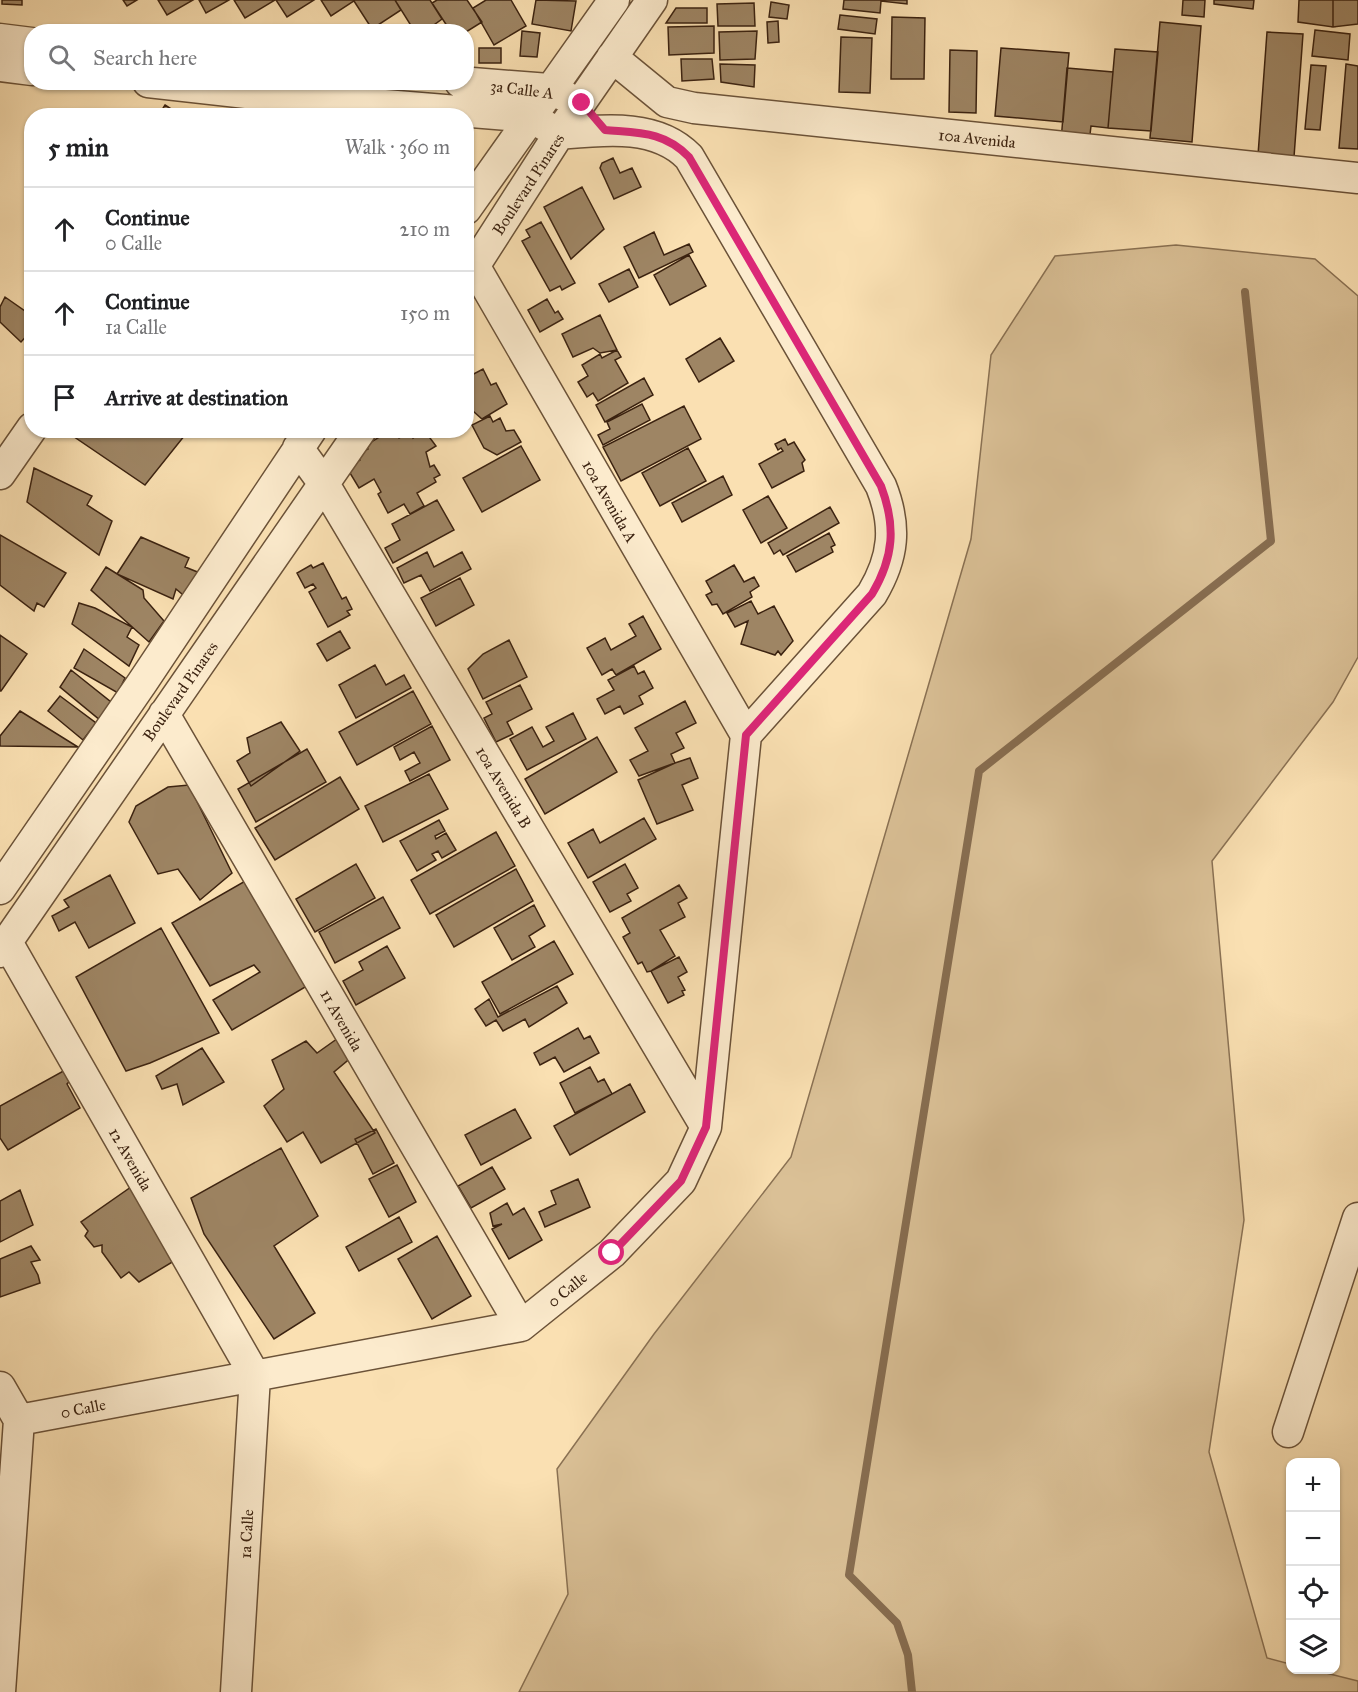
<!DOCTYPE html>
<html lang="en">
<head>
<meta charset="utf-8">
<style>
	:root { --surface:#fff; --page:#f6f6f6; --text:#202124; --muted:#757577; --line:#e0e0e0 }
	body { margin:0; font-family:"IM FELL Great Primer",serif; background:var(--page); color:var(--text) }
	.controls { position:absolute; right:18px; bottom:18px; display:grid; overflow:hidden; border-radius:12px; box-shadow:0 2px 4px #0004 }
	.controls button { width:54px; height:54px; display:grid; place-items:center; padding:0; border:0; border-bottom:2px solid var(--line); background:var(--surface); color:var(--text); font:30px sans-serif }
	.stop { position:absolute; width:18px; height:18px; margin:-14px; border:4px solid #db2777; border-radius:50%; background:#fff }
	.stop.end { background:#db2777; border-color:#fff; box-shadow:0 2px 6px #0008 }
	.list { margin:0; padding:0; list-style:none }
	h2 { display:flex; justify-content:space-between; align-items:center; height:78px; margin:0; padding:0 24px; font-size:26px }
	h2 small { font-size:20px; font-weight:400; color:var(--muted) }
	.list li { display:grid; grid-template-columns:39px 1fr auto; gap:18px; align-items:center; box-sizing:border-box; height:84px; padding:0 24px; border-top:2px solid var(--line) }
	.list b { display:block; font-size:22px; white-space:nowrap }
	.list p { margin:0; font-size:20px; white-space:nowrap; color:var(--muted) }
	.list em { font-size:20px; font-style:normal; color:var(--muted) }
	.icon { flex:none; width:33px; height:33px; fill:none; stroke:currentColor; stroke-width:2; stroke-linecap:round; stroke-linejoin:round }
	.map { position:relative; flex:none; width:1358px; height:1692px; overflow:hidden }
	.search { position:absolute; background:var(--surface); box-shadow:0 2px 4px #0004; left:24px; top:24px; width:450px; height:66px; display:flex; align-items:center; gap:15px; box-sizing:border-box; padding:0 21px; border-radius:24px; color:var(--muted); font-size:22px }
	.panel { position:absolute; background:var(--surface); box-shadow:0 2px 4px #0004; left:24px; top:108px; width:450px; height:330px; border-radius:24px }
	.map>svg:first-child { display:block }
</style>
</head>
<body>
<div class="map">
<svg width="1358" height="1692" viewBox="0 0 1358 1692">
	<rect width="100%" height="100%" fill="#fae0b2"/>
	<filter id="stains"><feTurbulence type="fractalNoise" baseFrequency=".00333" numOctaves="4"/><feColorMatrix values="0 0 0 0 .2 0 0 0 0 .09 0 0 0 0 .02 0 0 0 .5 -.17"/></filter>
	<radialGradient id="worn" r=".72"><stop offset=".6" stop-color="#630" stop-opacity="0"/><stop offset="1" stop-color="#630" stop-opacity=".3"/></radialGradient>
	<path fill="#dac096" stroke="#8a7153" stroke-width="1.5" d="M1176,245L1315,259L1358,296V657L1333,702L1212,861L1244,1220L1209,1452L1267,1658L1290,1664V1670H1314L1358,1681V1692H519L568,1594L557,1469L654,1334L791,1157L971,539L991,355L1055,256Z"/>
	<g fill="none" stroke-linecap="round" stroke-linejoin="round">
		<path stroke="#876d50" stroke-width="8" d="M912,1692L908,1655L897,1623L849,1575L979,771L1271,541L1245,292"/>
	</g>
	<path fill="#9e8564" stroke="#3b2210" stroke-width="1.5" d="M2,0H22V5L2,4Z
		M123,0H137L127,6Z
		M158,0H193L167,15Z
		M199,0H229L206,13Z
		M234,0H275L245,18Z
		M276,0H314L287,17Z
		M321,0H353L354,1L331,16Z
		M355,0H395L401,10L372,29L354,1Z
		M395,0H430L442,19L424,32H415Z
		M437,0H467L482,22L466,32H451L432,3Z
		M486,0H511L526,26L494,45L473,8Z
		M536,0L576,1L571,31L532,24Z
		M844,0H907V4L881,1L880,13L843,9Z
		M1183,0H1205L1204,17L1182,15Z
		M1214,0H1254L1253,9L1214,4Z
		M1299,0H1333V27L1298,22Z
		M1333,0H1358V24L1333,27Z
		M771,2L789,5L787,19L769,17Z
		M754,3L755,26H718L717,4Z
		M676,8H707V23H666Z
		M840,15L877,19L875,34L838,29Z
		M892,17L925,18L924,79H891Z
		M778,21L779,42L768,43L767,22Z
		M1160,22L1201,26L1192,142L1150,138Z
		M287,26L311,28V32H287Z
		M714,26V53L669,55L668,27Z
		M1315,30L1350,34L1348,60L1312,56Z
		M522,31L540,33L537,57L520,56Z
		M757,31L755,59L720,60L719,32Z
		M1267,32L1303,34L1294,157L1258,155Z
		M841,37L872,38L870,93L839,92Z
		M479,48H501V63H479Z
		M1001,48L1069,53L1063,122L995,116Z
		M1115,49L1158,52L1151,131L1108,128Z
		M950,50L977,51L976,113L949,112Z
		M681,59H712L714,79L682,81Z
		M720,64L755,65L754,87L721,82Z
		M1346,64L1358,66V149L1339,148Z
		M1311,65L1326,66L1320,130L1305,129Z
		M1067,68L1113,72L1108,128L1091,126L1089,143L1061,141Z
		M165,105L182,116H158Z
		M613,158L620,173L632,168L641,187L614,199L600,168L602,163Z
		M582,187L604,229L571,259L544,207Z
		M541,222L575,283L562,290L560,286L550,291L522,241L530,237L526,230Z
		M654,232L664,255L689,244L693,252L639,278L624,247Z
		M689,255L706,286L670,305L654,275Z
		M629,269L638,287L609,302L599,284Z
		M5,297L32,316V330L21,342L0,322V307Z
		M547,299L555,313L558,311L563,319L540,332L528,310Z
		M600,315L617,350L600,353L593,348L573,357L562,334Z
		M720,338L734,361L699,382L686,359Z
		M617,350L621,357L615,360L628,383L598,401L593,393L587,397L578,382L588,376L582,365L600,354L602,358Z
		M483,369L491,385L496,383L507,404L482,419L473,411L466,398V378Z
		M644,378L653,395L605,422L596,405Z
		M466,398L473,411L466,414Z
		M642,404L650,420L603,445L598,435L610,429L607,422Z
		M684,406L701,439L621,481L603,447Z
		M490,416L493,422L500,418L506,431L514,430L521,442L497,455L484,448L472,425Z
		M68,430H189L145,485L67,432Z
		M424,430L436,446L426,452L430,467L434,465L440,475L434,478L436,482L417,493L424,506L410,514L404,504L388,513L378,494L381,492L374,479L359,488L347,468L360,460L357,455L368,449L366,445L386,433L388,436L395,432L399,438L410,432L413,438Z
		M785,439L788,445L794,442L805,460L802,463L804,471L772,488L759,464L783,451L781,448L778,450L775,444Z
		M521,446L540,480L482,512L463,478Z
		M688,448L706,481L660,506L642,473Z
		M34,468L92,496L87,505L112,521L99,555L27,502Z
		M723,476L732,495L682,522L672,503Z
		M768,496L787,528L761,543L743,510Z
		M437,500L454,530L393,563L385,548L400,540L392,524Z
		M830,507L839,523L783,555L780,550L774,554L768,543Z
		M829,533L835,545L831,547L833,552L796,572L787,556Z
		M0,535L66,573L44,607L37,603L34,611L0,585Z
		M141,537L189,558L185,567L200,573L188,599L176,589L173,599L117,574Z
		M427,552L434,567L462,552L471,569L430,591L421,575L404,583L397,568Z
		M323,563L342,599L346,597L352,609L347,611L350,615L328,627L309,592L316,588L313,584L305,588L297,573L311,565L313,568Z
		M734,565L744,582L754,577L759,586L750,592L752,597L723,614L717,604L712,605L706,595L712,592L706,581Z
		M106,567L143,590L144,598L164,621L149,642L91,590Z
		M460,578L474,605L436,626L421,598Z
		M751,601L758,614L774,606L793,641L781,655L778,651L775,655L741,644L748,621L735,627L727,613Z
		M79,603L95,608L132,627L127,637L139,645L129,666L72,624Z
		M643,616L661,649L616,675L612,669L602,675L587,648L605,638L611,650L636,636L629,624Z
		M340,631L350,648L327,661L317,644Z
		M0,635L27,654L1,691H0Z
		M509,640L527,677L483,699L468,669L483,654Z
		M84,649L125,678L118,693L74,668Z
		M375,665L386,685L404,675L411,688L356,718L339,685Z
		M634,666L638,674L644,671L653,688L639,696L643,704L624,714L620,706L605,714L597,699L614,690L608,680Z
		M71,670L111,702L100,720L60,687Z
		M520,685L532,709L507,722L513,734L496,742L484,718L492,714L486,702Z
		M413,691L431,724L357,765L339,732Z
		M60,696L96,723L83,740L48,711Z
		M685,701L696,723L676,733L684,748L671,754L675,763L639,776L630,760L648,751L635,728Z
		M20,711L78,747L0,746V736Z
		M573,713L586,739L527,770L510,739L532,727L543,747L554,741L546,727Z
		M281,722L300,751L251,786L237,761L250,753L247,738Z
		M432,726L450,760L410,781L405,771L420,763L414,752L400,760L394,747Z
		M597,737L617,772L545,814L525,779Z
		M307,749L326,782L256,822L238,789Z
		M690,758L698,778L682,785L693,810L657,824L638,780L675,763Z
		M429,774L448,809L383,842L365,806Z
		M340,777L359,809L275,860L255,828Z
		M189,785L232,873L200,900L178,869L158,874L129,822L136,806L168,787Z
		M644,818L656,839L588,878L568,843L593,829L600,843Z
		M439,820L445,831L435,836L436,839L446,833L456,850L442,858L438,851L432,854L436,860L417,871L400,841Z
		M496,832L515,866L430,914L411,880Z
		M356,864L375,898L315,932L296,899Z
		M625,864L638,888L627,894L631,901L610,912L593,882Z
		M516,869L533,901L454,947L436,915Z
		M110,875L135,923L89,948L75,922L59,931L52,916L69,907L64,900Z
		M247,880L312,983L232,1030L213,1000L260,972L254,965L210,986L172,923Z
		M679,885L687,898L678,903L685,917L660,930L675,956L651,971L647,972L642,962L638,964L623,937L630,933L622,918Z
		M383,897L400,928L335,963L319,932Z
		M534,905L545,926L529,936L535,947L512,960L494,928Z
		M161,928L219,1033L150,1063L126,1071L76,977Z
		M554,941L573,974L500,1014L482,982Z
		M387,946L405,978L356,1005L343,981L363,970L359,962Z
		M679,957L687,972L678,977L685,990L682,991L684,995L668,1003L651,971Z
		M557,986L567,1003L529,1027L525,1019L503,1031L496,1020L486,1026L475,1009L489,999L498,1017Z
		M578,1028L584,1039L590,1036L599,1053L564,1072L555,1057L540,1065L534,1053Z
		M341,1036L353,1056L334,1072L375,1133L321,1163L303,1132L287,1142L264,1106L284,1089L272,1060L306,1041L317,1053Z
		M202,1048L224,1082L183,1105L177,1084L162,1089L156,1076Z
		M590,1067L598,1082L604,1079L612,1094L575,1113L560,1083Z
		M67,1069L73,1078L67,1084L80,1108L8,1150L0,1138V1106Z
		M630,1084L645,1112L570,1155L554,1126Z
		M515,1109L531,1138L481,1165L465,1135Z
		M376,1129L394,1163L373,1174L355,1139Z
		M281,1148L318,1216L274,1246L315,1313L274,1339L204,1234L191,1198Z
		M397,1165L416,1202L389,1217L369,1179Z
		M492,1167L505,1189L471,1208L458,1186Z
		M578,1179L590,1207L545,1227L539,1212L556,1204L551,1191Z
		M131,1187L179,1258L139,1282L129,1272L121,1278L102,1252V1245L94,1247L85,1236L88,1231L81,1222Z
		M20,1190L33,1225L0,1242V1201Z
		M507,1203L513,1215L524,1208L542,1240L509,1259L492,1229L502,1224L493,1226L490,1213Z
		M399,1217L412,1242L359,1271L346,1247Z
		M437,1236L471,1296L432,1319L398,1259Z
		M31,1246L40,1260L31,1262L38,1275L40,1283L0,1297V1259Z"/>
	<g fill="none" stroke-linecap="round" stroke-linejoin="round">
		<g stroke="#6b5238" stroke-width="33">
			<path id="minor" d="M0,39L32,43
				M612,57L667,102L694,108L1358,178
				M0,66L32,70
				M148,82L263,95L531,117L559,134
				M460,82L549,89L565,96
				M466,209L614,0
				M475,267L746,735
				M466,279L559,134L652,0
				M298,448L324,484L706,1127
				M0,474L32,428
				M164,714L521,1326
				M0,889L142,683L311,430
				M7,942L255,1376L236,1692
				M0,952L361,430
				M0,1387L19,1420
				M19,1420L521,1326L612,1253L681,1181L706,1127L746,735L872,594C894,557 897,526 881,486L689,157C656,123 603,130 559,134
				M1288,1432L1358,1218
				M0,1692L19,1420"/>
		</g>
		<use href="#minor" stroke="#fcebcd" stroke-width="30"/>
	</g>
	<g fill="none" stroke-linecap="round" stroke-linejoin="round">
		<path stroke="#db2777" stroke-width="8" d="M582,103L605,130C638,133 664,131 689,157L881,486C896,526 894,557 872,594L746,735L706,1127L681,1181L612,1253"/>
	</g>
	<g text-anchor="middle" stroke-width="6" stroke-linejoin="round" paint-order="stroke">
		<g font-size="16" fill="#3b2210" stroke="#fcebcd">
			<text transform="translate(522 89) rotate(7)" y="6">3a Calle A</text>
			<text transform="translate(977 138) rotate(6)" y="6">10a Avenida</text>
			<text transform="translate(528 184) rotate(-57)" y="6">Boulevard Pinares</text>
			<text transform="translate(610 501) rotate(60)" y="6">10a Avenida A</text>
			<text transform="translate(180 691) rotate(-55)" y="6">Boulevard Pinares</text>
			<text transform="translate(504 787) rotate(59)" y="6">10a Avenida B</text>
			<text transform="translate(342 1020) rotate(60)" y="6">11 Avenida</text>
			<text transform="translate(131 1159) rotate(60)" y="6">12 Avenida</text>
			<text transform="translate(567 1289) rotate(-39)" y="6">0 Calle</text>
			<text transform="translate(83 1408) rotate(-11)" y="6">0 Calle</text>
			<text transform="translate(246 1534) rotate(-87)" y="6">1a Calle</text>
		</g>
	</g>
	<rect width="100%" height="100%" filter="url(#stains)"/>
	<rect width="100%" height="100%" fill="url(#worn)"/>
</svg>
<div class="controls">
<button>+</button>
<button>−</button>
<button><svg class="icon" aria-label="locate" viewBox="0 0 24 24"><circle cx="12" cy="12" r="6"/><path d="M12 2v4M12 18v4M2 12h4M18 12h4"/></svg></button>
<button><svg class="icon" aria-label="layers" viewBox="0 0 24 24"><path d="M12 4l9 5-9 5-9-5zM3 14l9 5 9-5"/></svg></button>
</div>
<div class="stop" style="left:612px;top:1253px"></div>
<div class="stop end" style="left:582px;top:103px"></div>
<div class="search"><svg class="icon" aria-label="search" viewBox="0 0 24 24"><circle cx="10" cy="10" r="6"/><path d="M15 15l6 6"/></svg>Search here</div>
<section class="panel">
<h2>5 min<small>Walk · 360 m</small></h2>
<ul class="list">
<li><svg class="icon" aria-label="ahead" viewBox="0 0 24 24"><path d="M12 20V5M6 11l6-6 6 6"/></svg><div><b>Continue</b><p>0 Calle</p></div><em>210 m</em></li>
<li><svg class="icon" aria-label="ahead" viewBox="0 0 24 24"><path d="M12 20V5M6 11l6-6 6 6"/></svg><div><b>Continue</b><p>1a Calle</p></div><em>150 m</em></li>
<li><svg class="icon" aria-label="arrive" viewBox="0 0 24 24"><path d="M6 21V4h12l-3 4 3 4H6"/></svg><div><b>Arrive at destination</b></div></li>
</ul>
</section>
</div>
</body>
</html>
